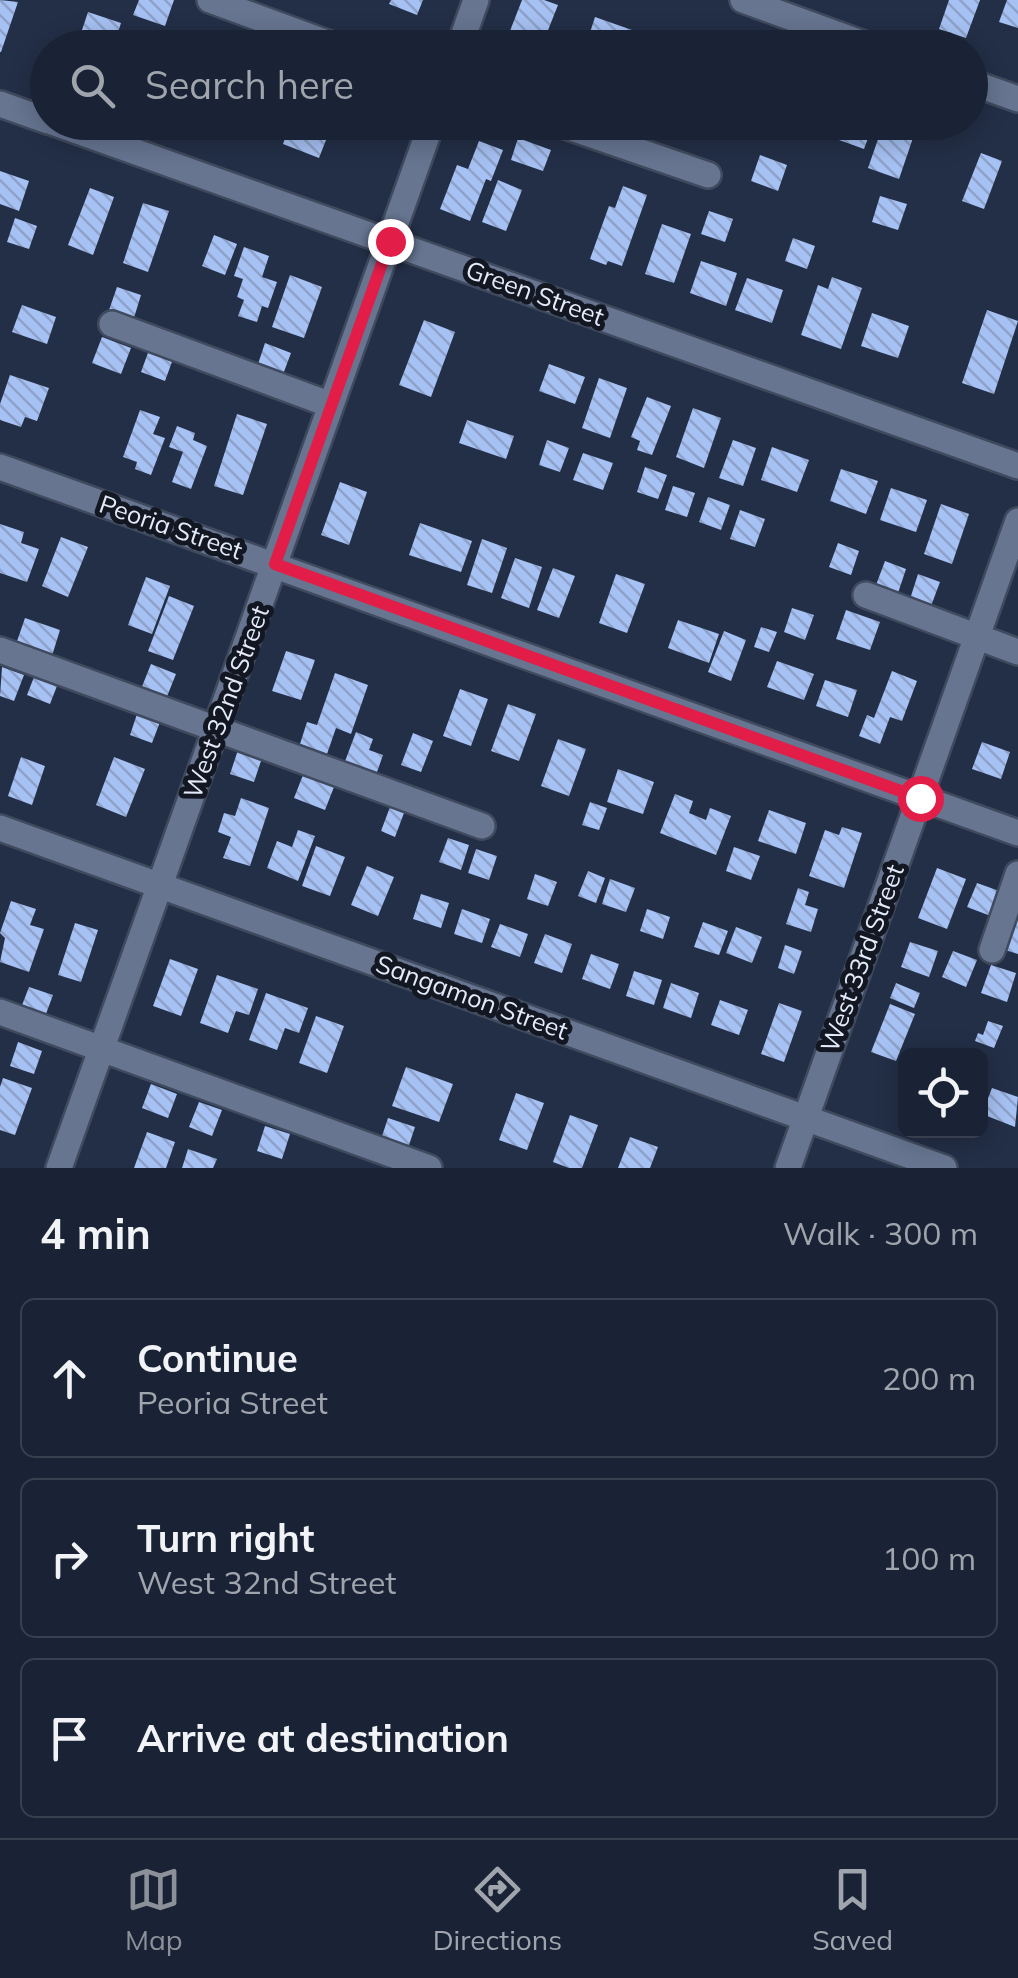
<!DOCTYPE html>
<html lang="en">
<head>
<meta charset="utf-8">
<style>
	:root { --surface:#1a2335; --page:#272f41; --text:#f1f3f6; --muted:#9fa4ad; --line:#384050; --accent:#8c9099 }
	body { margin:0; font-family:Mulish,sans-serif; background:var(--page); color:var(--text) }
	.controls { position:absolute; right:30px; bottom:30px; display:grid; overflow:hidden; border-radius:15px; box-shadow:0 5px 25px #0003 }
	.controls button { width:90px; height:90px; display:grid; place-items:center; padding:0; border:0; border-bottom:2px solid var(--line); background:var(--surface); color:var(--text); font:50px sans-serif }
	.stop { position:absolute; width:30px; height:30px; margin:-22px; border:8px solid #e11d48; border-radius:50%; background:#fff }
	.stop.end { background:#e11d48; border-color:#fff; box-shadow:0 2px 10px #0008 }
	.list { margin:0; padding:0; list-style:none }
	h2 { display:flex; justify-content:space-between; align-items:center; height:130px; margin:0; padding:0 40px; font-size:42px }
	h2 small { font-size:32px; font-weight:400; color:var(--muted) }
	.list li { display:grid; grid-template-columns:65px 1fr auto; gap:30px; align-items:center; box-sizing:border-box; height:160px; margin:0 20px 20px; padding:0 20px; border:2px solid var(--line); border-radius:15px }
	.list b { display:block; font-size:38px; white-space:nowrap }
	.list p { margin:0; font-size:32px; white-space:nowrap; color:var(--muted) }
	.list em { font-size:32px; font-style:normal; color:var(--muted) }
	.icon { flex:none; width:55px; height:55px; fill:none; stroke:currentColor; stroke-width:2; stroke-linecap:round; stroke-linejoin:round }
	.map { position:relative; flex:none; width:1018px; height:1168px; overflow:hidden }
	.search { position:absolute; background:var(--surface); box-shadow:0 5px 25px #0003; left:30px; right:30px; top:30px; height:110px; display:flex; align-items:center; gap:25px; box-sizing:border-box; padding:0 35px; border-radius:55px; color:var(--muted); font-size:38px }
	.sheet { height:670px; background:var(--surface) }
	nav { display:flex; justify-content:space-around; align-items:center; box-sizing:border-box; height:140px; border-top:2px solid var(--line); background:var(--surface); font-size:28px; color:var(--muted) }
	nav a { display:grid; justify-items:center; gap:5px }
	nav .on { color:var(--accent) }
	.map>svg:first-child { display:block }
</style>
</head>
<body>
<div class="map">
<svg width="1018" height="1168" viewBox="0 0 1018 1168">
	<defs>
		<pattern id="building-back-hatch" width="6" height="6" patternUnits="userSpaceOnUse" patternTransform="scale(2.5)"><rect width="6" height="6" fill="#a6c1f3"/><path d="M-1 5l2 2M0 0l6 6M5-1l2 2" fill="none" stroke="#8ea2c9"/></pattern>
	</defs>
	<rect width="100%" height="100%" fill="#232f47"/>
	<path fill="url(#building-back-hatch)" d="M0,0L18,2L1,52H0Z
		M139,0H174L165,26L133,15Z
		M391,0H423L417,15L389,4Z
		M522,0H544L558,5L541,48H523L506,41Z
		M949,0H980L966,38L939,29Z
		M1007,0H1018V28L999,22Z
		M88,12L121,23L113,48H76Z
		M595,17L632,30L626,48H585Z
		M646,33L686,47V48H641Z
		M291,122H333L319,158L283,144Z
		M833,122H874L864,149L828,136Z
		M884,122L915,132L899,179L868,168Z
		M518,138L551,150L543,171L511,160Z
		M479,141L503,150L491,181L486,179L470,221L440,209L457,165L468,169Z
		M981,153L1002,161L984,209L962,201Z
		M760,155L787,165L778,191L751,181Z
		M0,171L29,181L19,211L0,204Z
		M498,180L522,190L506,231L482,222Z
		M623,186L647,195L622,266L608,261L606,265L590,259L609,206L615,208Z
		M90,188L114,197L93,255L68,245Z
		M880,196L907,204L898,230L872,222Z
		M143,203L169,211L148,272L123,263Z
		M709,211L733,219L725,242L701,234Z
		M15,218L37,226L29,249L7,242Z
		M662,224L691,234L674,283L645,274Z
		M214,235L237,244L225,275L202,266Z
		M793,238L815,246L807,269L785,261Z
		M244,247L269,256L262,277L277,282L268,308L262,306L257,322L238,316L244,300L237,297L243,279L234,276Z
		M701,261L737,273L726,306L690,293Z
		M290,275L322,287L304,338L272,327Z
		M832,277L862,288L841,349L801,335L818,285L828,289Z
		M747,278L783,290L772,323L735,310Z
		M117,287L141,295L133,321L108,313Z
		M22,305L56,317L47,344L12,332Z
		M987,310L1018,321L994,394L962,383Z
		M872,313L909,326L898,358L861,346Z
		M424,320L455,332L431,397L399,385Z
		M102,337L131,348L121,374L92,363Z
		M265,343L291,353L282,377L257,367Z
		M149,350L173,359L165,381L141,372Z
		M549,364L585,377L575,404L539,391Z
		M10,375L49,388L37,421L25,417L21,427L0,420V404Z
		M599,378L627,388L610,438L582,428Z
		M647,397L671,406L652,455L637,450L640,441L631,437Z
		M693,408L721,418L704,468L676,457Z
		M140,410L160,417L153,434L165,438L151,475L135,469L137,462L123,457Z
		M237,414L267,424L243,495L214,486Z
		M467,420L514,436L506,459L459,443Z
		M177,426L195,433L193,440L207,446L191,489L172,482L183,452L169,447Z
		M547,440L569,448L560,472L539,465Z
		M733,440L756,448L743,486L719,478Z
		M772,447L809,460L797,492L761,480Z
		M583,453L613,463L603,490L573,480Z
		M645,467L667,475L658,499L637,492Z
		M841,469L878,481L866,514L830,501Z
		M340,482L367,492L349,545L321,535Z
		M673,486L695,493L687,517L665,510Z
		M891,488L927,500L916,532L880,520Z
		M708,497L730,505L721,530L699,522Z
		M941,504L969,514L952,564L924,554Z
		M740,510L765,519L755,547L730,539Z
		M420,523L472,541L461,572L409,555Z
		M0,524L24,532L21,543L39,549L27,582L0,573Z
		M61,537L88,547L68,597L42,586Z
		M482,539L507,548L492,593L467,585Z
		M838,543L859,551L851,575L829,567Z
		M515,558L542,567L529,608L501,598Z
		M885,561L906,569L898,593L876,585Z
		M553,568L575,576L559,618L537,610Z
		M616,574L645,584L627,633L599,623Z
		M918,574L940,582L931,606L910,599Z
		M146,577L170,586L152,634L128,625Z
		M169,596L194,606L173,660L148,651Z
		M792,608L814,615L805,640L784,632Z
		M846,610L880,622L870,650L836,639Z
		M25,618L60,630L51,659L15,647Z
		M678,620L719,634L709,663L668,648Z
		M761,627L777,632L769,652L754,647Z
		M724,631L746,640L731,681L708,672Z
		M286,651L315,660L301,700L272,691Z
		M777,661L814,674L804,700L767,687Z
		M151,664L176,674L166,699L141,689Z
		M2,667L24,675L14,701L0,696Z
		M892,671L917,681L902,721L890,717L880,744L859,736L867,715L874,718Z
		M335,673L368,685L351,734L336,728L327,754L300,744L307,722L317,725Z
		M34,677L57,686L50,704L27,695Z
		M825,680L857,690L848,717L816,706Z
		M460,689L488,699L471,746L443,736Z
		M508,704L536,714L519,761L491,751Z
		M137,714L160,722L152,743L130,735Z
		M356,732L373,739L369,750L383,755L376,775L344,764Z
		M413,733L433,741L421,772L401,765Z
		M558,739L586,749L569,796L541,786Z
		M982,742L1010,752L1001,779L972,769Z
		M238,750L262,758L254,782L230,774Z
		M21,757L45,766L32,805L8,796Z
		M114,757L145,769L126,817L96,805Z
		M618,769L654,782L643,814L607,802Z
		M303,775L334,787L325,810L294,798Z
		M675,794L693,801L689,813L706,820L710,808L731,816L716,855L660,833Z
		M241,798L269,808L250,866L223,858L231,837L218,832L224,813L235,816Z
		M590,802L607,808L599,830L582,825Z
		M390,807L404,813L395,837L381,831Z
		M769,810L806,823L796,854L758,841Z
		M842,827L862,833L844,888L809,876L825,830L839,835Z
		M298,830L315,836L298,881L267,868L277,841L292,847Z
		M448,838L469,845L461,870L439,862Z
		M316,846L345,857L330,896L302,886Z
		M734,847L760,856L751,880L726,871Z
		M476,849L497,856L489,880L468,873Z
		M367,866L394,877L378,916L351,905Z
		M937,868L966,879L947,929L918,918Z
		M588,871L605,878L596,903L578,896Z
		M535,874L557,882L548,906L527,899Z
		M610,879L635,888L626,912L602,904Z
		M977,883L1005,893L996,918L967,907Z
		M798,888L809,892L805,905L818,909L811,932L786,924Z
		M421,894L449,903L441,928L413,919Z
		M11,901L36,909L30,925L44,929L29,972L0,962L5,938L0,933Z
		M462,909L490,919L482,943L454,934Z
		M647,909L670,917L663,939L640,931Z
		M1018,914V954L1005,950Z
		M703,922L728,931L719,955L694,947Z
		M75,923L98,930L81,982L58,975Z
		M500,924L528,934L520,957L491,947Z
		M736,927L762,937L752,963L726,953Z
		M545,934L572,944L562,973L534,963Z
		M910,942L938,951L929,977L901,967Z
		M785,945L802,951L794,974L778,968Z
		M953,951L977,960L966,987L942,977Z
		M591,954L619,964L610,989L582,979Z
		M170,959L198,969L181,1016L153,1006Z
		M991,965L1016,973L1007,1002L981,993Z
		M634,971L662,980L654,1005L626,996Z
		M217,975L258,989L249,1015L236,1011L228,1033L200,1023Z
		M671,983L699,993L691,1018L663,1008Z
		M896,983L920,993L914,1008L890,998Z
		M29,987L53,995L43,1022L19,1013Z
		M266,993L308,1008L299,1033L285,1028L277,1050L249,1040Z
		M720,1000L748,1010L739,1035L711,1025Z
		M779,1003L802,1011L784,1062L761,1054Z
		M890,1004L915,1014L896,1061L871,1052Z
		M316,1016L344,1026L327,1073L299,1063Z
		M988,1021L1003,1026L994,1048L975,1041L978,1033L983,1035Z
		M18,1042L42,1051L34,1074L10,1066Z
		M406,1067L453,1084L439,1122L392,1106Z
		M3,1078L32,1088L15,1135L0,1130V1087Z
		M151,1084L177,1094L168,1118L142,1108Z
		M992,1088L1018,1097L1015,1127L982,1114Z
		M516,1093L544,1103L527,1150L499,1140Z
		M199,1102L222,1110L212,1136L189,1127Z
		M570,1115L598,1125L582,1168H569L553,1162Z
		M388,1118L415,1127L406,1154L379,1145Z
		M265,1126L290,1134L282,1159L257,1151Z
		M147,1132L175,1142L166,1168H134Z
		M630,1137L658,1147L650,1168H618Z
		M188,1149L217,1159L213,1168H182Z"/>
	<g fill="none" stroke-linecap="round" stroke-linejoin="round">
		<g stroke="#404a5e" stroke-width="30">
			<path id="minor" d="M210,0L341,48
				M743,0L875,48
				M459,48L476,0
				M970,82L1018,99
				M0,104L48,121
				M52,122L1018,466
				M554,122L708,175
				M112,324L331,405
				M0,467L1018,833
				M866,595L1018,652
				M0,650L482,826
				M0,828L944,1168
				M992,950L1018,874
				M0,1012L429,1168
				M59,1168L432,122
				M788,1168L1018,521"/>
		</g>
		<use href="#minor" stroke="#677591" stroke-width="25"/>
	</g>
	<g fill="none" stroke-linecap="round" stroke-linejoin="round">
		<path stroke="#e11d48" stroke-width="12" d="M390,241L275,564L920,798"/>
	</g>
	<g text-anchor="middle" stroke-width="10" stroke-linejoin="round" paint-order="stroke">
		<g font-size="25" fill="#e3ebfb" stroke="#121722">
			<text transform="translate(535 293) rotate(20)" y="9">Green Street</text>
			<text transform="translate(171 527) rotate(19)" y="9">Peoria Street</text>
			<text transform="translate(226 702) rotate(-70)" y="9">West 32nd Street</text>
			<text transform="translate(862 958) rotate(-70)" y="9">West 33rd Street</text>
			<text transform="translate(472 997) rotate(20)" y="9">Sangamon Street</text>
		</g>
	</g>
</svg>
<div class="controls">
<button><svg class="icon" aria-label="locate" viewBox="0 0 24 24"><circle cx="12" cy="12" r="6"/><path d="M12 2v4M12 18v4M2 12h4M18 12h4"/></svg></button>
</div>
<div class="stop" style="left:920px;top:798px"></div>
<div class="stop end" style="left:390px;top:241px"></div>
<div class="search"><svg class="icon" aria-label="search" viewBox="0 0 24 24"><circle cx="10" cy="10" r="6"/><path d="M15 15l6 6"/></svg>Search here</div>
</div>
<section class="sheet">
<h2>4 min<small>Walk · 300 m</small></h2>
<ul class="list">
<li><svg class="icon" aria-label="ahead" viewBox="0 0 24 24"><path d="M12 20V5M6 11l6-6 6 6"/></svg><div><b>Continue</b><p>Peoria Street</p></div><em>200 m</em></li>
<li><svg class="icon" aria-label="right" viewBox="0 0 24 24"><path d="M7 20v-9h11M14 6l5 5-5 5"/></svg><div><b>Turn right</b><p>West 32nd Street</p></div><em>100 m</em></li>
<li><svg class="icon" aria-label="arrive" viewBox="0 0 24 24"><path d="M6 21V4h12l-3 4 3 4H6"/></svg><div><b>Arrive at destination</b></div></li>
</ul>
</section>
<nav>
<a class="on"><svg class="icon" aria-label="map" viewBox="0 0 24 24"><path d="M3 6l6-2 6 2 6-2v14l-6 2-6-2-6 2zM9 4v14M15 6v14"/></svg>Map</a>
<a><svg class="icon" aria-label="directions" viewBox="0 0 24 24"><path d="M12 3l9 9-9 9-9-9zM9 14v-3h6M13 9l2 2-2 2"/></svg>Directions</a>
<a><svg class="icon" aria-label="saved" viewBox="0 0 24 24"><path d="M7 4h10v16l-5-4-5 4z"/></svg>Saved</a>
</nav>
</body>
</html>
